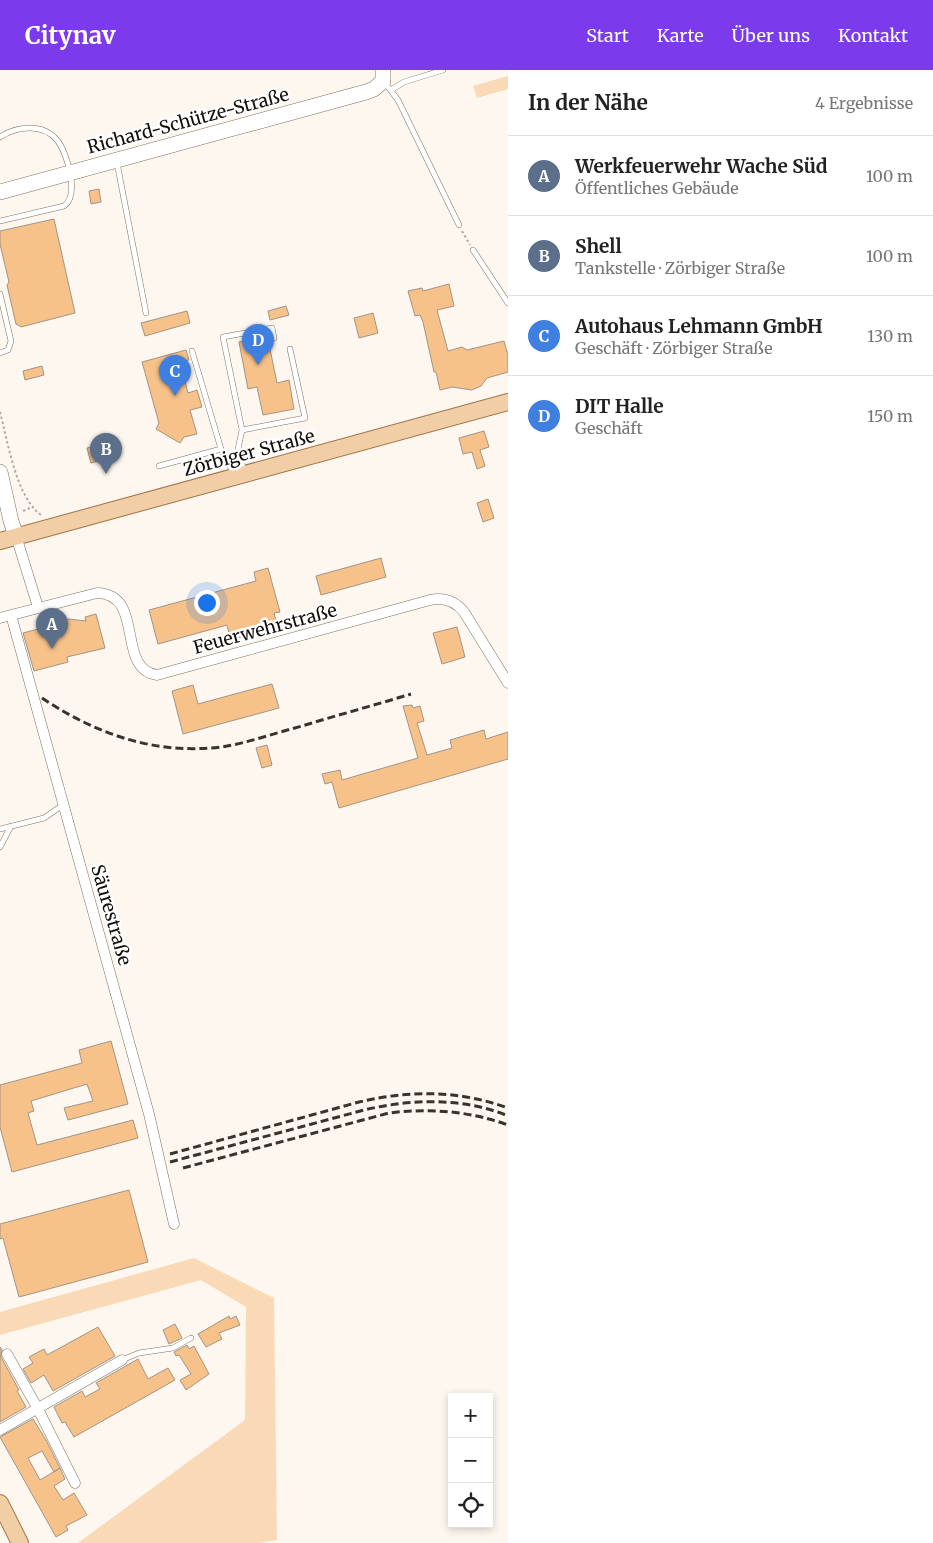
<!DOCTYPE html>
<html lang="de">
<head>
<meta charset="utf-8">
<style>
	:root { --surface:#fff; --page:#f6f6f6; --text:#222; --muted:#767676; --line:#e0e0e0; --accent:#7c3aed }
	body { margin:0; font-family:Merriweather,serif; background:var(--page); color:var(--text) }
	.controls { position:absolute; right:15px; bottom:15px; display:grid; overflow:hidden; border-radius:0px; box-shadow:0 2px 8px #0003 }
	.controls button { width:45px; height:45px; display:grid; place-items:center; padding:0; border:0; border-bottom:1px solid var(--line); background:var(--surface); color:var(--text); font:25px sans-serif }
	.you { position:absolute; left:206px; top:532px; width:18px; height:18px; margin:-12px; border:4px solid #fff; border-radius:50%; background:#1a73e8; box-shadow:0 0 0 8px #1a73e833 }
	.badge { display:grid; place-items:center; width:32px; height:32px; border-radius:50%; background:var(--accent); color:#fff; font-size:16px; font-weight:700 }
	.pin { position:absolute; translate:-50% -41px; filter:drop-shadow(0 1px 2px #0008) }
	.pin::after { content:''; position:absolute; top:26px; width:18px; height:15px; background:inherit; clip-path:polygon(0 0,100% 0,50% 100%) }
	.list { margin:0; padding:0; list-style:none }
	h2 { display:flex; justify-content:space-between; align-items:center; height:65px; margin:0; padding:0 20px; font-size:21px }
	h2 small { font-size:16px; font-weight:400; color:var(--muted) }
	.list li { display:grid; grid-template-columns:32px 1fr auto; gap:15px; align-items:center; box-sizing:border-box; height:80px; padding:0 20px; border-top:1px solid var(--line) }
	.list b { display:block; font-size:19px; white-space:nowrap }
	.list p { margin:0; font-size:16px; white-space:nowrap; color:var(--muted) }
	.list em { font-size:16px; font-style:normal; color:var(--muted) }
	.icon { flex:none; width:28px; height:28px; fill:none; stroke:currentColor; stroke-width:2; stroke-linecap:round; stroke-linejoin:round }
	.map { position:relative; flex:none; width:508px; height:1473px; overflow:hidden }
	header { display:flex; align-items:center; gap:30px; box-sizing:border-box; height:70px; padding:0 25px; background:var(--accent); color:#fff }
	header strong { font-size:24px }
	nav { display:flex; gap:28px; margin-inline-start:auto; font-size:18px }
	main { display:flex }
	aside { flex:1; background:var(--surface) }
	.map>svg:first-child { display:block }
</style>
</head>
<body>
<header>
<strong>Citynav</strong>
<nav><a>Start</a><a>Karte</a><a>Über uns</a><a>Kontakt</a></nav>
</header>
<main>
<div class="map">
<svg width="508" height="1473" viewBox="0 0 508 1473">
	<rect width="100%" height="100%" fill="#fdf7f0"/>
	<path fill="#fad9b7" d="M508,6V19L477,28L473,16Z
		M194,1188L274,1228L277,1470L258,1473H78L245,1350L246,1237L201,1210L0,1265V1242Z"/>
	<path fill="#f7c28a" stroke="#a39485" d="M99,119L101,132L91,134L89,121Z
		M54,149L75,243L21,257L16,254L7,215L9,212L0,174V161Z
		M449,214L454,236L437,240L448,281L462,277L467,280L504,271L507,282H508V302L487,308L481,316L472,320L452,317L440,320L436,302H434L423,252L420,245L415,246L408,221L422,218L423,221Z
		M286,236L289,245L270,250L268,241Z
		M187,241L190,253L145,266L141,253Z
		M373,243L378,263L359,268L354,248Z
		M260,268L262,281L270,279L277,313L289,310L294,339L263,345L257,317L248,319L239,272Z
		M186,280L189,290L180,292L188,323L197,320L202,337L190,340L197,364L184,367L180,373L156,359L159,353L142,292Z
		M42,296L44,305L25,310L23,301Z
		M484,361L489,377L480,380L485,396L477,399L472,382L463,384L459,368Z
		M116,370L120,385L91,393L87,378Z
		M488,429L494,448L483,452L477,433Z
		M381,488L386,507L321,525L316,506Z
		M268,498L280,542L274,543L277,555L270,557L271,559L237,568L236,565L230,567L227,555L158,574L149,540L256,511L254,502Z
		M96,544L105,578L67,587L68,592L34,601L23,563L61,553L62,551L68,549L86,551L85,547Z
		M457,557L465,587L442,594L433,563Z
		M272,614L279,638L183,664L172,621L193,615L198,634Z
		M412,635L413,638L420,636L424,651L417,653L427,685L452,678L450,670L484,660L486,669L508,662V689L339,738L332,712L325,714L322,704L340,700L342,710L418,688L403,636Z
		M267,675L272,695L262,698L256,678Z
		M111,971L128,1034L68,1050L64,1038L93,1031L87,1014L31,1031L34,1041L28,1043L37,1075L133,1050L138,1068L12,1102L0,1057V1015L82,993L79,980Z
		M129,1120L148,1192L19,1227L3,1168L0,1169V1154Z
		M229,1246L230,1249L236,1246L240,1255L219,1263L222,1269L206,1277L198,1264Z
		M175,1254L182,1268L169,1274L163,1260Z
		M98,1257L115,1286L53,1321L44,1305L31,1313L23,1299L33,1293L29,1287L44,1279L47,1285Z
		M187,1275L189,1279L194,1276L209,1304L186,1320L180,1310L191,1304L179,1285L176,1286L174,1282Z
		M0,1277L2,1280L1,1287L19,1320L17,1321L26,1337L0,1352Z
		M138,1289L148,1309L168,1298L175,1310L74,1367L65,1352L62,1353L54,1337L82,1321L85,1327L100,1319L96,1313Z
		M33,1349L46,1370L60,1398L54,1402L42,1381L28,1388L40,1410L60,1398L65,1409L54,1416L63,1430L74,1423L87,1445L66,1456L68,1460L56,1467L0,1367Z"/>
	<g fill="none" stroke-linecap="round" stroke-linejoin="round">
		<g stroke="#7d6f61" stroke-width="6">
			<path id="lane" d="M385,13L398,30L459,155
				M391,20L404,12L443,0
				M0,67C17,56 43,53 57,70C67,82 80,125 64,136L0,151
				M117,93L146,243
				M473,180L508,233
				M0,224L11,271L8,280L0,283
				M192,281L221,379L234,404
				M242,360L305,348L290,279
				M159,396L221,379
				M244,402L238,379L242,360L223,267L272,258L274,268
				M0,759L44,748L63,735
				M0,777L11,756
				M122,1290L139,1283L173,1278L191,1268"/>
		</g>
		<g stroke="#7d6f61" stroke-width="11">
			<path id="street" d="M16,466L38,537
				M11,545L149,1044L174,1154
				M0,548L97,523C146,524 115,599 157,605L430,530C444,527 455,531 464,542L508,613
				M7,1284L38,1339L75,1413
				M0,1360L122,1290"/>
		</g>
		<g stroke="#7d6f61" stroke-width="16">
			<path id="secondary" d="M0,122L366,22L374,19L383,11V0
				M0,402L11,451L16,466"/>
		</g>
		<g stroke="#9f7548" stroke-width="18">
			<path id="primary" d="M0,471L508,332
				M0,1433L20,1473"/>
		</g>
		<path stroke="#b1aba5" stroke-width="2" stroke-dasharray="2.5 2.5" stroke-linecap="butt" d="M462,161L470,175
			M0,342C8,372 16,427 41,445
			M23,441L32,437"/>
		<use href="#lane" stroke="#fff" stroke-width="5"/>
		<use href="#street" stroke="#fff" stroke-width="10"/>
		<use href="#secondary" stroke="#fff" stroke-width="15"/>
		<use href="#primary" stroke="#f2cea6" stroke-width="16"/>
		<path stroke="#39332e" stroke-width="3" stroke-dasharray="8 4" stroke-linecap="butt" d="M42,628C96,664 155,685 221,677C248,673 275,663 302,656C338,645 375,635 411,624
			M170,1084L359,1032C410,1020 458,1020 508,1038
			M170,1092L364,1040C411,1029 463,1027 508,1046
			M183,1098L389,1043C429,1038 470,1041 508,1055"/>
	</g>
	<g text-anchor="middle" stroke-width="5" stroke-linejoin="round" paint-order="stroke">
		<g font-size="18" fill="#140e09" stroke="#fff">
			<text transform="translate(188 51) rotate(-15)" y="6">Richard-Schütze-Straße</text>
			<text transform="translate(249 383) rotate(-15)" y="6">Zörbiger Straße</text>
			<text transform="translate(265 559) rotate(-15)" y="6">Feuerwehrstraße</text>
			<text transform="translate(111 845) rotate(74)" y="6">Säurestraße</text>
		</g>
	</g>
</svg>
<div class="controls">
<button>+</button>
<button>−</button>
<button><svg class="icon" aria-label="locate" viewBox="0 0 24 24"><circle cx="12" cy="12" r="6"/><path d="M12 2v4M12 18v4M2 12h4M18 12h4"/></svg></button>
</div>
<div class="you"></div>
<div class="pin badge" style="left:52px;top:579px;background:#5c6f8a">A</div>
<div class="pin badge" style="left:106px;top:404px;background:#5c6f8a">B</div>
<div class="pin badge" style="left:175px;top:326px;background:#3f7fe0">C</div>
<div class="pin badge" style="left:258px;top:295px;background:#3f7fe0">D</div>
</div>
<aside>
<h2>In der Nähe<small>4 Ergebnisse</small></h2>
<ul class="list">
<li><span class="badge" style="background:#5c6f8a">A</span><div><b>Werkfeuerwehr Wache Süd</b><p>Öffentliches Gebäude</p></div><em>100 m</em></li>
<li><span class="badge" style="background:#5c6f8a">B</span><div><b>Shell</b><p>Tankstelle · Zörbiger Straße</p></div><em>100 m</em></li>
<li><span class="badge" style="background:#3f7fe0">C</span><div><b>Autohaus Lehmann GmbH</b><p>Geschäft · Zörbiger Straße</p></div><em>130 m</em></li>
<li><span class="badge" style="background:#3f7fe0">D</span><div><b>DIT Halle</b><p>Geschäft</p></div><em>150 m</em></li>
</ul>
</aside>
</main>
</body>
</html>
